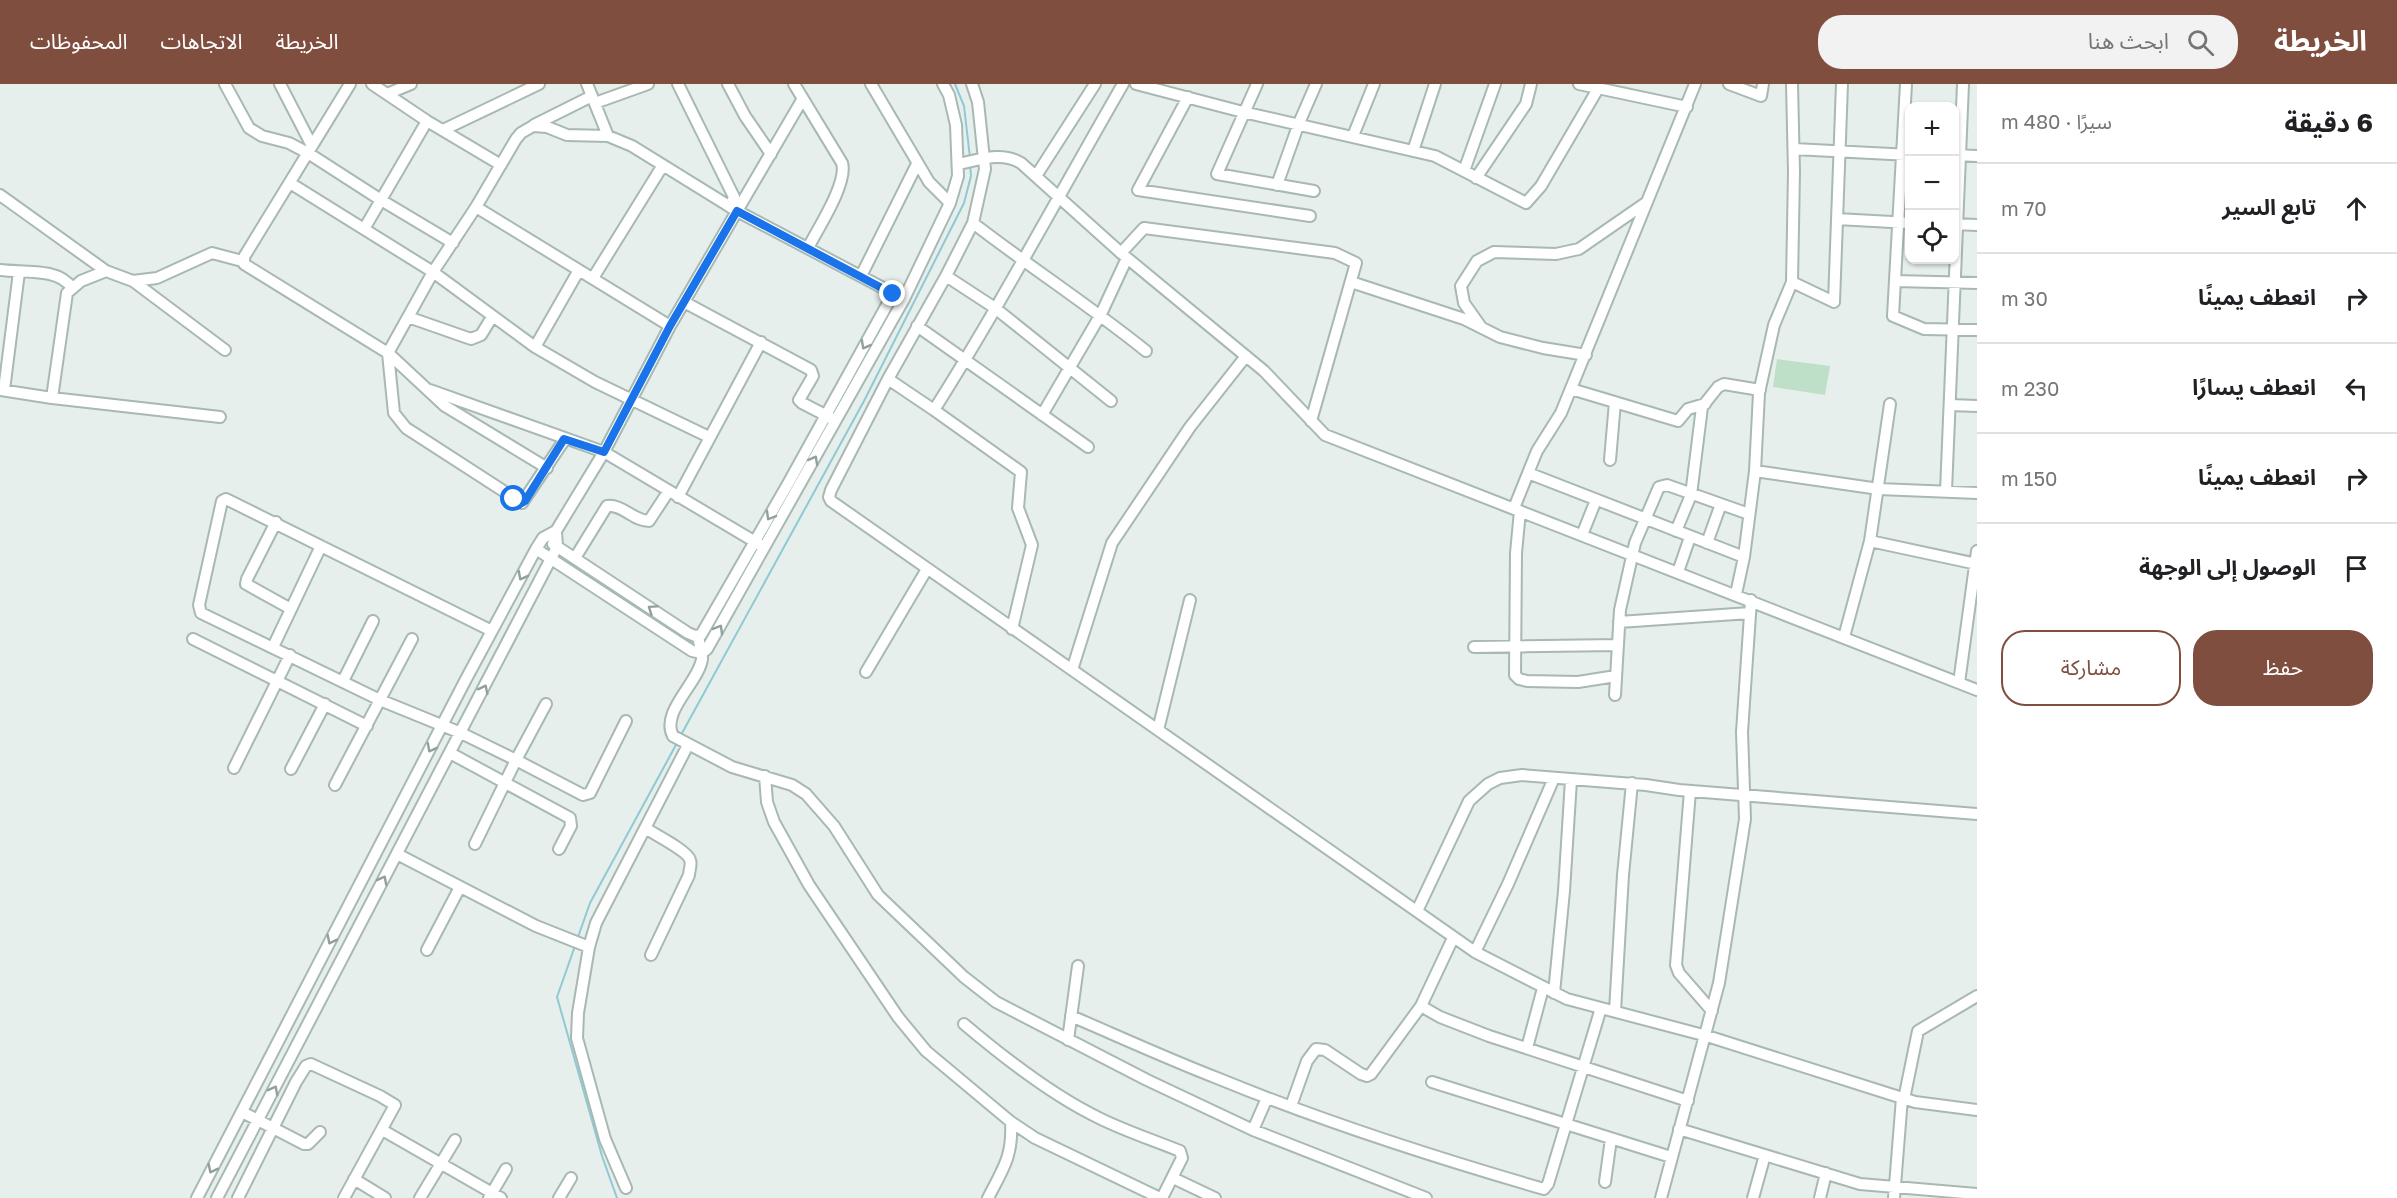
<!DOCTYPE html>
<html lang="ar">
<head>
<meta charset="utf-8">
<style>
	:root { --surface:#fff; --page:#f2f2f2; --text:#202124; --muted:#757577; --line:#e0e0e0; --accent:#7f4e3f }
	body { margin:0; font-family:"Golos Text","Noto Sans Arabic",sans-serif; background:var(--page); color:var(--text); direction:rtl }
	.controls { position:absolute; right:18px; top:18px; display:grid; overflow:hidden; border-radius:12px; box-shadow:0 2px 4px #0004 }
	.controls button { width:54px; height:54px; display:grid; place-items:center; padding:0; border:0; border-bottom:2px solid var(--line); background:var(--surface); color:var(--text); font:30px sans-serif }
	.stop { position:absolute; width:18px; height:18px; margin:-14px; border:4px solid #1a73e8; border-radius:50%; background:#fff }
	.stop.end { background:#1a73e8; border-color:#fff; box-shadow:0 2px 6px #0008 }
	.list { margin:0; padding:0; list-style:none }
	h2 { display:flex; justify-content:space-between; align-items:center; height:78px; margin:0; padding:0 24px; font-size:26px }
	h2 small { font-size:20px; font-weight:400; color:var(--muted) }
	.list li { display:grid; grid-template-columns:39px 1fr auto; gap:18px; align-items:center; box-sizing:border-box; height:90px; padding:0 24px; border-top:2px solid var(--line) }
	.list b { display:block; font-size:22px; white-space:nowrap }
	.list em { font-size:20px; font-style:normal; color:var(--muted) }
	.actions { display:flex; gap:12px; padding:18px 24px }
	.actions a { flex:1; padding:14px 0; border:2px solid var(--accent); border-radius:24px; text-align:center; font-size:21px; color:var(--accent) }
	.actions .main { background:var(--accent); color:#fff }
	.icon { flex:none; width:33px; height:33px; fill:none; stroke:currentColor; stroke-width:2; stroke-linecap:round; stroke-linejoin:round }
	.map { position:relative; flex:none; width:1977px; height:1114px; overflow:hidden; direction:ltr }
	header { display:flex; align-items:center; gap:36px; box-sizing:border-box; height:84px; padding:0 30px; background:var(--accent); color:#fff }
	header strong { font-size:28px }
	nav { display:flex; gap:33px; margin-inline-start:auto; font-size:21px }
	.search { width:420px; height:54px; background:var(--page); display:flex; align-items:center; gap:15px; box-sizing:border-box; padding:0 21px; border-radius:24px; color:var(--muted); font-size:22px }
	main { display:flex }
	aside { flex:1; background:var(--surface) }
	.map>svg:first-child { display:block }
</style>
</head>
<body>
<header>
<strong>الخريطة</strong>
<div class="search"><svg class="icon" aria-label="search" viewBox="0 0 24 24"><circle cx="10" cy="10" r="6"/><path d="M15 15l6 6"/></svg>ابحث هنا</div>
<nav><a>الخريطة</a><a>الاتجاهات</a><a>المحفوظات</a></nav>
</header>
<main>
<aside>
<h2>6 دقيقة<small>سيرًا · 480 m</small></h2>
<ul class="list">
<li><svg class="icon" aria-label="ahead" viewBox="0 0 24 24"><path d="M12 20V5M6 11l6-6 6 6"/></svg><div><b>تابع السير</b></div><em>70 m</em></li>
<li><svg class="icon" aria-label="right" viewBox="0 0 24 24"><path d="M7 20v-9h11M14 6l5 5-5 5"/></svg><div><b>انعطف يمينًا</b></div><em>30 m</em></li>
<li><svg class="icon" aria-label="left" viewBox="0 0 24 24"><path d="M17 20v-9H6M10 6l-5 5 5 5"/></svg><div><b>انعطف يسارًا</b></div><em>230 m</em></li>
<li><svg class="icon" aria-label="right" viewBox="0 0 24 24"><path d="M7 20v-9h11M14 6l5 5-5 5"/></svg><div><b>انعطف يمينًا</b></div><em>150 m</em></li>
<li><svg class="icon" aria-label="arrive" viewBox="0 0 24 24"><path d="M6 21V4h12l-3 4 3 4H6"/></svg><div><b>الوصول إلى الوجهة</b></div></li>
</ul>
<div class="actions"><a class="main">حفظ</a><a>مشاركة</a></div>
</aside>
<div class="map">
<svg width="1977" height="1114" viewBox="0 0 1977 1114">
	<rect width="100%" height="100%" fill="#e6efeb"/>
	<path fill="#bfe0c8" d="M1777,275L1830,282L1825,311L1773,303Z"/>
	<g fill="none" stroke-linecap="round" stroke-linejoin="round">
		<path stroke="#8ec9d4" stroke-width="2" d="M955,0L964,22L970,74
			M681,651L864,317L964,119L971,92L970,80
			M578,853L590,819L677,659
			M575,862L557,913L602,1072L617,1114"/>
		<g stroke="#a8b8b2" stroke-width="14">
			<path id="minor" d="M225,0L249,44L262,52L289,59L308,69L381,116L453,159
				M280,0L312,62
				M350,0L244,173V180L388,269L445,322L547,384
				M372,0L427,37L501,81
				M587,0L608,52
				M678,0L734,113L730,123
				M728,0L745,32L771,70
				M794,0L842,79C848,99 818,144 808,164
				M871,0L929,98L950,119
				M972,0L978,18L985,85L973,139L946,192L888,295L831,406L829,413L831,417L1475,868L1567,915L1707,952L1915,1018L1977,1026
				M1136,0L1243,28L1435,72L1526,119L1541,102L1599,3
				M1257,0L1217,90L1314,107
				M1579,0L1687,23
				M1729,0L1761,12L1763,0
				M1906,0L1893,232L1924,245L1977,246
				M387,10L411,0
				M1188,13L1138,106L1310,132
				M595,19L648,0
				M534,41L592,12
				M443,46L539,0
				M1353,52L1374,0
				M1794,65L1910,71
				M1413,67L1435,0
				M1954,71L1977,72
				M958,80C980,76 1001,67 1021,79L1121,169L1264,287L1325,351L1977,606
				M1464,87L1495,0
				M1036,92L1095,0
				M1476,94L1526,20L1531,0
				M290,99L433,188L535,263L595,298L709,353
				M1277,101L1299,39L1316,0
				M0,111L106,187
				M476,123L670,242
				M1837,135L1910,139
				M973,139C1030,183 1090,222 1146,267
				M1954,140L1977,141
				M364,145L427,37
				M1121,169L1144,144L1335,169L1356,179L1311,337
				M0,186C22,189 58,183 72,204
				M861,192L917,80
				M946,192L995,224L1111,317
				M593,194L663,81
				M133,197L225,266
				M1895,197L1977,199
				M1351,198L1464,235L1500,253L1543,264L1586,271
				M1792,198L1834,218L1842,0
				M684,218L811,286L813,292L799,316L802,319L831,334
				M408,233L471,255L481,251L492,233
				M917,242L1088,363
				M1481,243L1464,219L1461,202L1477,177L1494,168L1556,170L1579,165L1647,118
				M535,263L579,186
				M888,295L934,326C1001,220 1060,109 1123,0
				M1571,305L1678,337L1688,325L1705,320
				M0,306L52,314L220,333
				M4,306L19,188
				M430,306L604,368L762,462
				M52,314L67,209L81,197L106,187L133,197L157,194L212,169L242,177
				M1950,321L1977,322
				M934,326L1021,388L1018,424L1032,461L1012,545
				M1042,331L1101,230L1127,174
				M565,355L522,419L406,344L394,329L388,269L433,188L476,123L516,55L521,49L533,42L547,43L567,51L608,52L632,62L737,127L802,16
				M1610,376L1615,318
				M1755,387L1879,405L1977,409
				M1528,389L1744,473
				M1946,407L1963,0
				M678,413L761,258
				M1514,424L1537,367L1561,329L1695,0
				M1520,427L1516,469L1515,591L1519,595L1527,597L1578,598L1616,592
				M276,438L247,495L246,500L291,525
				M1676,447L1691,411L1702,323L1718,303L1724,300L1760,306
				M1582,451L1596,416
				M1870,457L1977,480
				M1707,459L1721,420
				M553,460L688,549L695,552L701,551L789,398L893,210
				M536,465L692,567L702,569L707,565L904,215L950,119L958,92L956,41L949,11L943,0
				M575,474L607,422C622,420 634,437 649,437L668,408
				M1678,488L1690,453
				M1736,510L1744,473L1755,387L1759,309L1774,241L1792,198L1794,88L1792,0
				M1619,538L1750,529
				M698,552C699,559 702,567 702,575C699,598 660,628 673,652L732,683L792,701L806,710L834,742L878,811L964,893L996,918L1147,996L1253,1046L1426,1114
				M1844,553L1870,457L1890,320
				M193,555L367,642
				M273,563L321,462
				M1474,563L1618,561
				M1072,586L1112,459L1190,343L1246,272
				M866,588L927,485
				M343,597L373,537
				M1959,599L1977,467
				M1615,611L1620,526L1635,459L1659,403L1667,401L1749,430
				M546,620L516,676L583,711L590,709L626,637
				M1158,646L1190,516
				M450,669L570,734L571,742L559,765
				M234,684L290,571
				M291,685L325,620
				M765,692L767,718L774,738L809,801L898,933L926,967L1011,1038L1035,1054L1160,1114
				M335,701L412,555
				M1690,707L1676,881L1679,889L1712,927
				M645,744C654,750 688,767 690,776C692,780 689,787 689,791L651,871
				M475,760L516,676L461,649L380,616L201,529L199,521L222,417L226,415L492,547
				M397,770L536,842L589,863
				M1417,827L1469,717L1488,700L1500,694L1522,691L1646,701L1679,706L1977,730
				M427,866L460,803
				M1475,868L1508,800L1554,694
				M1554,909L1564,807L1571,696
				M1421,922L1440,933L1489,952L1688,1017
				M1615,927L1623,791L1632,699
				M1071,932C1120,953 1168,975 1217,994C1324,1038 1433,1073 1544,1105L1548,1100L1601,924
				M964,940C1003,973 1053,1012 1099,1034C1125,1047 1153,1056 1180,1067L1182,1074L1162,1114
				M1068,956L1078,882
				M1527,964L1543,904
				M1432,998L1671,1073
				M1904,1015L1918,947L1977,912
				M1291,1022L1307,977L1316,965L1325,966L1361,990L1367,992L1371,990L1421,922L1453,854
				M242,1028L304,1060H308L320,1048
				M1679,1045L1860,1100L1977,1110
				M1253,1046L1267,1014
				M384,1047L501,1114
				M1173,1094L1215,1114
				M354,1095L385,1114
				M1605,1098L1611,1055
				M626,1104L605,1055L577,954L578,929L589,863L596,839L688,661
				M197,1114L465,597L536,465L543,454L556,447L604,368L670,242L737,127L904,215
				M217,1114L557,463L556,447
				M238,1114L296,998L306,982L311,980L380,1012L395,1021L344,1114
				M420,1114L455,1056
				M489,1114L506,1085
				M559,1114L571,1094
				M988,1114C1003,1085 1013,1072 1011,1038
				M1661,1114L1719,899L1745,735L1742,648L1751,516
				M1753,1114L1765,1071
				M1820,1114L1826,1089
				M1894,1114L1902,1014"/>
		</g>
		<use href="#minor" stroke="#fff" stroke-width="10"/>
	</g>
	<defs><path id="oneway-chevron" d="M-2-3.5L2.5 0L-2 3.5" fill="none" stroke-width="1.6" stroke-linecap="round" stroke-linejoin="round" transform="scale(1.5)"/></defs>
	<g stroke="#92a09c">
		<use href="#oneway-chevron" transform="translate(865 261) rotate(119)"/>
		<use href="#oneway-chevron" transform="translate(814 376) rotate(-61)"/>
		<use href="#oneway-chevron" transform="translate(770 432) rotate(120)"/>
		<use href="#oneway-chevron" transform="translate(522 492) rotate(118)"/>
		<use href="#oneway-chevron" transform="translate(652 525) rotate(-146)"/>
		<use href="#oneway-chevron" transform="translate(719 545) rotate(-60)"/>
		<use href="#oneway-chevron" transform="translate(484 605) rotate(-63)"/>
		<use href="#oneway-chevron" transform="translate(431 664) rotate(118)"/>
		<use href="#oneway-chevron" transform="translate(383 796) rotate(-62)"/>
		<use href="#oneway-chevron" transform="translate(331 856) rotate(117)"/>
		<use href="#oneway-chevron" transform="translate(274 1006) rotate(-62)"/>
		<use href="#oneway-chevron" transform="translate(212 1085) rotate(117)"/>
	</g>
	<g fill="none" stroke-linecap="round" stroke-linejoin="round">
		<path stroke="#1a73e8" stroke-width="8" d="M514,415L522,419L525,417L564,355L604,368L670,242L737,127L893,210"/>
	</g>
</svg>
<div class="controls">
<button>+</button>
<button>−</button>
<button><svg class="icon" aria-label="locate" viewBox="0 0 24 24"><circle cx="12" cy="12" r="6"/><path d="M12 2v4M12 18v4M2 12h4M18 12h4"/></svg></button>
</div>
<div class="stop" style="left:514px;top:415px"></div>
<div class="stop end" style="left:893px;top:210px"></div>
</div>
</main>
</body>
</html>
